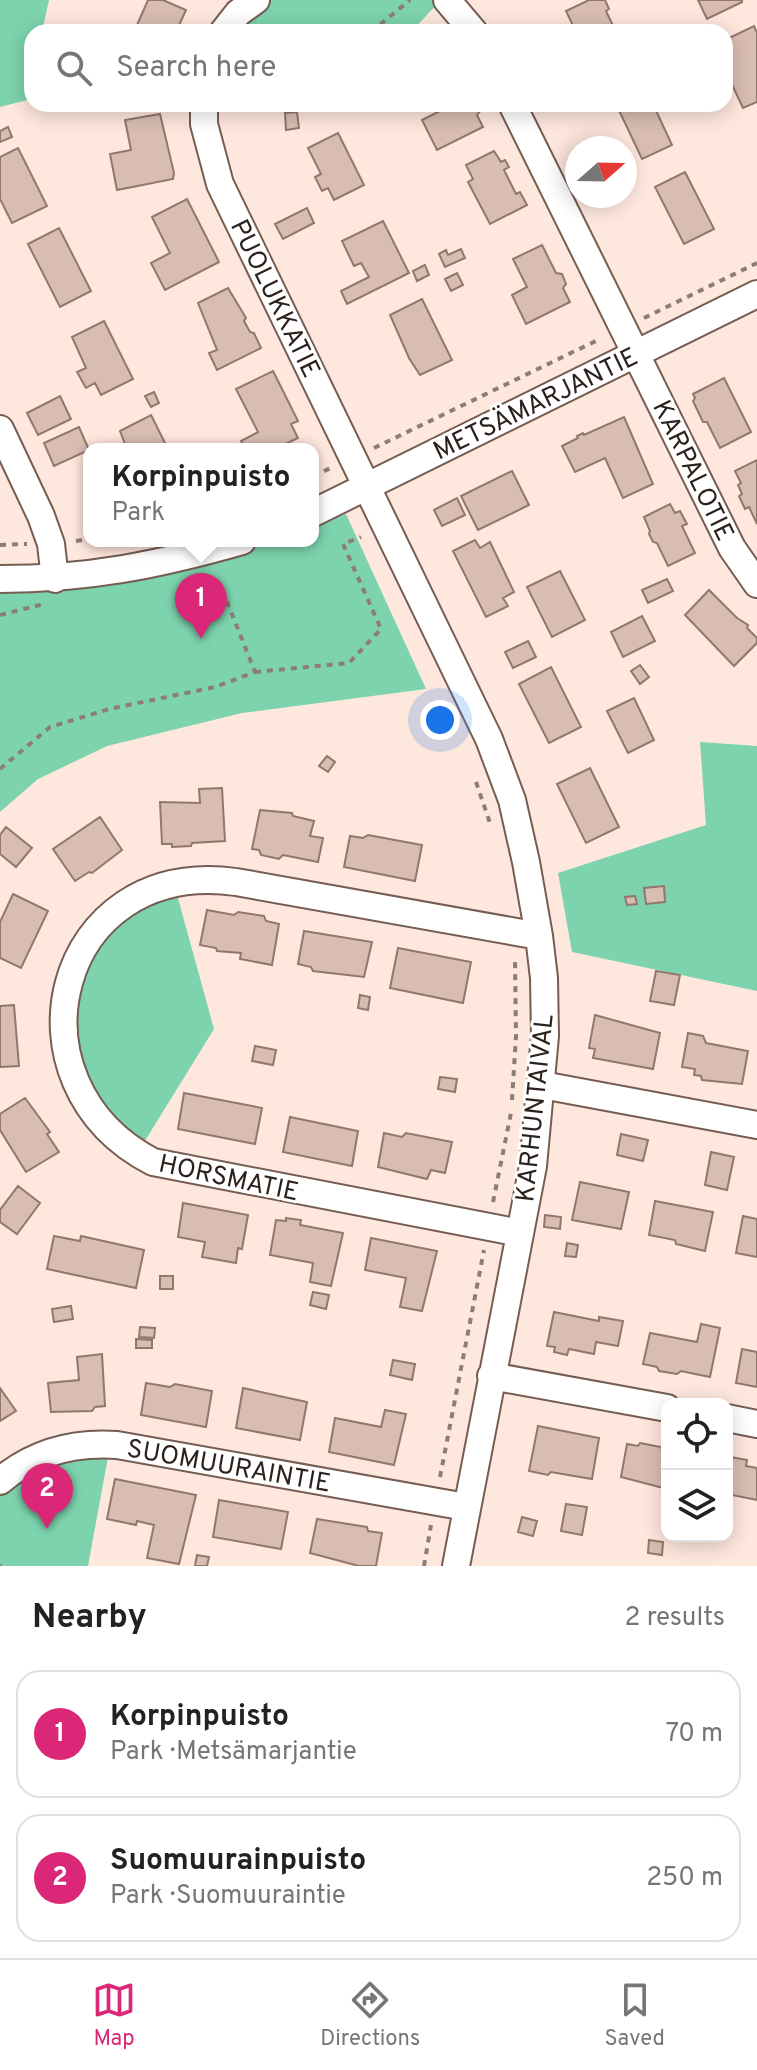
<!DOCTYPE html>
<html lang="en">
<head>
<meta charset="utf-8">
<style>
	:root { --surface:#fff; --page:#f2f2f2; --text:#222; --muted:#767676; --line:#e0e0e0; --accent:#db2777 }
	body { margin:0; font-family:Overpass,sans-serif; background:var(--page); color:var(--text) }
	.controls { position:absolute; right:24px; bottom:24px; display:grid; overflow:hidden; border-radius:16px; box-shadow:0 4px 20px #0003 }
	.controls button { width:72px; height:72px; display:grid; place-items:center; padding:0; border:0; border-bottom:2px solid var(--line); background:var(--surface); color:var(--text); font:40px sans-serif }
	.compass { position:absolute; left:565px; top:136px; width:72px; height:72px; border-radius:50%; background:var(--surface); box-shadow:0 4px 20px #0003; rotate:70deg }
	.you { position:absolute; left:440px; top:720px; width:28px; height:28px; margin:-20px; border:6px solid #fff; border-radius:50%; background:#1a73e8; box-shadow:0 0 0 12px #1a73e833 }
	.badge { display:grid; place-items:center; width:52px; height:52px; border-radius:50%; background:var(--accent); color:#fff; font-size:26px; font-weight:700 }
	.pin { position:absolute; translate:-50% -66px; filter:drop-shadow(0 2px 4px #0008) }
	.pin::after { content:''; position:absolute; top:42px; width:28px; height:24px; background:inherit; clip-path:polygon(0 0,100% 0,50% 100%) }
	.popup { position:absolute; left:83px; top:443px; width:236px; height:104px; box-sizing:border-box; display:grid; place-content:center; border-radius:16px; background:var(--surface); filter:drop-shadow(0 2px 6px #0005); font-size:26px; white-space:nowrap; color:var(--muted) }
	.popup b { font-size:30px; color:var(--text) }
	.popup::after { content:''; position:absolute; left:50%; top:100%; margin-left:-16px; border:16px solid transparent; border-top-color:var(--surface) }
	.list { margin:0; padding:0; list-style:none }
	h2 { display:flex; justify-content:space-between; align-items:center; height:104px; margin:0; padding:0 32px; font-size:34px }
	h2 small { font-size:26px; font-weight:400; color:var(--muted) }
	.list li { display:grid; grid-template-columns:52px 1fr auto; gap:24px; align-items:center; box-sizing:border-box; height:128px; margin:0 16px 16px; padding:0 16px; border:2px solid var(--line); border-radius:24px }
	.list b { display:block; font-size:30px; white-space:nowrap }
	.list p { margin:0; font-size:26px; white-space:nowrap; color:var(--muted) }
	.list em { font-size:26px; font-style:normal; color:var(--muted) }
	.icon { flex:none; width:44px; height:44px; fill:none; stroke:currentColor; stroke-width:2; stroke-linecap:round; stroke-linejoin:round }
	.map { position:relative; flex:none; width:757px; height:1566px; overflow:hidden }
	.search { position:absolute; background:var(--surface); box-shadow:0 4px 20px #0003; left:24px; right:24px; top:24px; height:88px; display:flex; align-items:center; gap:20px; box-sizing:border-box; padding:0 28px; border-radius:24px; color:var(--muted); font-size:30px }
	.sheet { height:392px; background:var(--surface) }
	nav { display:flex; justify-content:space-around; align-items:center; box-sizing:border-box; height:112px; border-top:2px solid var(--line); background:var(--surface); font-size:22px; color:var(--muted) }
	nav a { display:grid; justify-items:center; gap:4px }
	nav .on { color:var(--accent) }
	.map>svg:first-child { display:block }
</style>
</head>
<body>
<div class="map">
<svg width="757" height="1566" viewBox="0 0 757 1566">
	<rect width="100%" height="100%" fill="#fee7dd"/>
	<path fill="#7dd3ae" d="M0,0H49L42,32H32V75L27,100L0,107Z
		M271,0H435L439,2L411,32H237Z
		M346,514L426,689L242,713L107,746L38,779L0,812V589L63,588L179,572L275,541H313V528Z
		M700,742L757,746V991L572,952L558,873L706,825Z
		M176,891L214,1029L143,1144L96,1106L70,1033L84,961L125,914Z
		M76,1457H108L88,1566H0V1493L45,1463Z"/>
	<path fill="#d9bdb1" stroke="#91776c" stroke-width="2" d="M148,0H163L186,10L176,32H134Z
		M589,0H605L609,9L606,11L616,32H576L566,11Z
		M698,0H742V2L707,19Z
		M754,26L757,33V102L743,108L725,70V61L730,59L725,49V40Z
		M434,104H477L480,111L477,115L483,127L437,150L422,120L438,112Z
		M616,104H653L672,145L642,159Z
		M297,112L299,128L286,130L285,113Z
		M160,114L174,173L173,179L117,190L110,154L131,150L125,120Z
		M8,127L12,137L0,142V131Z
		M338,133L364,185L334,200L328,188L322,191L315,177L321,174L308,148Z
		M18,148L47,206L12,223L0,199V157Z
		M494,151L501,162L505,160L509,167L504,170L516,194L520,192L527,205L490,224L468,182L473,179L466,165Z
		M685,172L714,229L684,244L655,187Z
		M187,199L219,262L165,290L151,263L170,253L152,217Z
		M307,208L314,223L283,239L275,224Z
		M383,221L409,273L347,304L341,291L369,277L361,263L354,266L342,241Z
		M59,228L91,291L60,307L28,244Z
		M542,245L556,273L562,274L566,284L563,288L570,302L526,324L512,295L527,287L513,259Z
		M461,249L465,258L445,267L439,254L446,250L448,255Z
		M425,265L429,275L417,281L413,271Z
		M457,273L463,285L451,291L445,279Z
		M228,288L246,318L244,321L250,332L254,333L261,348L217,370L209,353L217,350L198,303Z
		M422,299L452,360L420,375L409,358L390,315Z
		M104,321L133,379L101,395L95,383L86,388L77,372L86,368L72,337Z
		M273,371L298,421L291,424L298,438L275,449H245L241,441L258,432L236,389Z
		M724,378L751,432L720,448L707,422H703L693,401L695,398L693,394Z
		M154,392L159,403L151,407L145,396Z
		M60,396L71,419L38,435L27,413Z
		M151,415L168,449H127L120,431Z
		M624,417L653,484L623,498L605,458L575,472L562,446L578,438L577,436L583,433L584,435Z
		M79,427L89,450L54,466L44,443Z
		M757,460V524L749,507L745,509L739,496L742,494L738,485L741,483L735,471Z
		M512,471L529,505L478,530L461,496Z
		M457,498L465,515L442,526L434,510Z
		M670,504L675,513L680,511L687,524L682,526L695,553L668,566L657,543L653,542L649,534L650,531L644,517Z
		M475,540L480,548L490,542L514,592L503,598L508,606L486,617L453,551Z
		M560,571L585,620L552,637L527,587Z
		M667,579L673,591L648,603L642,590Z
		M709,590L737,618L748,625L747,628L757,638V643L734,666L685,615Z
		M642,616L655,641L623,657L611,632Z
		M528,641L536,657L513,668L505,652Z
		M640,665L649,677L640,684L631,671Z
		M551,667L581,727L549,743L519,684Z
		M634,698L654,740L628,753L607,711Z
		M327,756L335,762L328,772L319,766Z
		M590,768L619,827L586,843L557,784Z
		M222,788L225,841L192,843L191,846L172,847V844H162L160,802L200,803L199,789Z
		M260,810L292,813L293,816L314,821L310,836L323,838L318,862L283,855L279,859L261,855L259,850L252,849Z
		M100,817L122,850L92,873L89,872L75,881L53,849Z
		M6,827L32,848L16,867L0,854V835Z
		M368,835L422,845L415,881L344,867L350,836L363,838Z
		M664,886L665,902L646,904L644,888Z
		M13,894L48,911L21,968L0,958V922Z
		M635,896L637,904L627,905L625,897Z
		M207,910L234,915L238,912L264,916L266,921L279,924L272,965L240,959L241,953L217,951L216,948L200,945Z
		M304,931L372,942L364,977L313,971L311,967L298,964Z
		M398,948L471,962L463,1003L390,988Z
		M656,971L680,975L674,1005L650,1001Z
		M360,995L370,997L368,1010L358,1008Z
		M14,1005L19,1066L0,1067V1006Z
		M595,1015L660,1033L653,1069L593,1058L595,1049L589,1048Z
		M688,1033L703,1036L706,1043L748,1051L742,1084L702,1080L701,1076L694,1075L695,1069L682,1067Z
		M255,1046L276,1050L273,1065L252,1061Z
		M440,1077L457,1079L455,1092L438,1089Z
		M184,1093L262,1108L255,1144L178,1129Z
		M25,1098L50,1132L47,1134L59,1152L26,1172L0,1130V1114Z
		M290,1117L358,1131L352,1166L283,1152Z
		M384,1133L402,1137L406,1133L452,1142L445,1173L431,1170L427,1179L378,1167Z
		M621,1134L648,1140L643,1161L617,1155Z
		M711,1152L734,1157L727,1190L705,1185Z
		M580,1182L629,1192L621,1229L572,1220Z
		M18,1186L40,1203L17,1234L0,1222V1210Z
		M655,1201L713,1212L705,1251L676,1244L675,1240L649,1235Z
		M183,1203L248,1215L242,1249L238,1248L236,1263L202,1257L205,1242L178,1237Z
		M545,1215L561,1217L560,1229L544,1227Z
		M743,1216L757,1219V1257L736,1253Z
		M286,1218L301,1220L300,1225L343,1233L331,1286L310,1282L313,1263L270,1255L276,1220L286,1221Z
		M54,1236L80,1241L81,1236L144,1250L136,1288L47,1269Z
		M371,1238L437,1251L422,1311L400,1307L406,1278L365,1270Z
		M567,1243L578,1245L576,1257L565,1256Z
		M160,1276H173V1289H160Z
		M313,1292L329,1295L326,1309L310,1305Z
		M71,1306L73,1319L54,1322L52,1309Z
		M554,1312L599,1321V1317L623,1321L618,1346L596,1342L594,1354L569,1349L567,1355L554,1352L555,1347L547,1346Z
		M701,1324L720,1328L710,1377L681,1371L677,1374L659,1371L657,1367L643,1364L650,1333L697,1342Z
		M140,1327L155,1328L154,1338L139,1337Z
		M136,1339L152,1340V1348H136Z
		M742,1349L757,1352V1387L736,1383Z
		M102,1354L105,1406L95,1407L92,1411L51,1412L48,1383L79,1380L77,1357Z
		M393,1360L415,1364L412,1380L390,1375Z
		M146,1383L170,1387L175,1384L212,1391L206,1427L141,1415Z
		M0,1388L16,1411L0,1421Z
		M243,1388L307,1402L300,1440L236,1428Z
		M385,1410L406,1414L394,1465L329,1452L335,1418L381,1427Z
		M538,1426L599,1438L592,1479L551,1472L548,1475L529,1471Z
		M640,1443L661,1447L662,1450L667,1451V1489L621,1477L627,1444L638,1446Z
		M731,1457L747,1460L746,1466L757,1468V1500L727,1494V1463L730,1464Z
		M115,1479L196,1495L179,1564L147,1558L154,1525L137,1521L136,1525L107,1519Z
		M219,1500L288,1512L281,1549L213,1537Z
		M566,1504L587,1507L582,1535L561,1531Z
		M522,1517L537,1521L533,1536L518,1532Z
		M317,1519L367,1527L368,1531L382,1533L376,1566H359L310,1553Z
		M649,1540L663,1542L662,1555L648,1553Z
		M197,1555L209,1557L207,1566H195Z"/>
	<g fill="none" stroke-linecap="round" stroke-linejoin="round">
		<g stroke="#755d52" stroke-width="30">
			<path id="minor" d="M447,0L474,32
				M223,32L238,13L256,0
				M204,104V124L220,184L489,739L512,800L526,862L539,936L544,978L545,1036L533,1166L456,1566
				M512,104L732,548L757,584
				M0,429L41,516L51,544L55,579
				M313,513L757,294
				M0,579C88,579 158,565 242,541
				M542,1085L757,1125
				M520,1233L153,1162C0,1083 54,857 236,882L539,936
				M491,1376L667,1408
				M727,1418L757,1424
				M0,1481C34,1452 73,1442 117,1445L466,1507"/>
		</g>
		<path stroke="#8d7d76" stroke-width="4" stroke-dasharray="6 6" stroke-linecap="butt" d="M371,32L410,0
			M644,318L757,263
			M374,448L600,339
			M313,476L333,467
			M76,541L89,539
			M0,545L27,544
			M0,615L44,604
			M255,672L349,663L381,629L343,544L361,537
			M0,769L50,727L109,709L215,687L255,672L226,599L187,581
			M476,782L490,823
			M512,1100L516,1036L515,961
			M493,1202L511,1113
			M440,1477L484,1250
			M0,1565L1,1566
			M424,1566L431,1525"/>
		<use href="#minor" stroke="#fff" stroke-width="26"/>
	</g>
	<g text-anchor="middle" stroke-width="6" stroke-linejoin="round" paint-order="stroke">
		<g font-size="26" fill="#2c221d" stroke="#fff">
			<text transform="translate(276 298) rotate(64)" y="9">PUOLUKKATIE</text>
			<text transform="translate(535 403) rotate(-26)" y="9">METSÄMARJANTIE</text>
			<text transform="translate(694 470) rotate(64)" y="9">KARPALOTIE</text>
			<text transform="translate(534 1108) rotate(-84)" y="9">KARHUNTAIVAL</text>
			<text transform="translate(229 1177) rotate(12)" y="9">HORSMATIE</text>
			<text transform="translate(229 1465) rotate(10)" y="9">SUOMUURAINTIE</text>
		</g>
	</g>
</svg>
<div class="controls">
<button><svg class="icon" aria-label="locate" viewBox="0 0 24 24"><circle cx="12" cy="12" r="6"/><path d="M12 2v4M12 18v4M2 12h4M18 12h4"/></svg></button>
<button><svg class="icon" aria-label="layers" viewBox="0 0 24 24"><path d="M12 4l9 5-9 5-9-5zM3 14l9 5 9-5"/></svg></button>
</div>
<svg class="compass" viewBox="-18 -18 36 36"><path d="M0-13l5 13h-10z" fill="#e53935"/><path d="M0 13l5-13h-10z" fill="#767676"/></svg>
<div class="you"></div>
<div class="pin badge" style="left:201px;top:639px">1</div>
<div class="popup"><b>Korpinpuisto</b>Park</div>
<div class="pin badge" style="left:47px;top:1529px">2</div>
<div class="search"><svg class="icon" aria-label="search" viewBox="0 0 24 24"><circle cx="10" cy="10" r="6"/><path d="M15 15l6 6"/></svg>Search here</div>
</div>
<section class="sheet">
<h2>Nearby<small>2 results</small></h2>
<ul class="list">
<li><span class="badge">1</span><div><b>Korpinpuisto</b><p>Park · Metsämarjantie</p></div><em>70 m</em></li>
<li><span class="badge">2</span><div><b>Suomuurainpuisto</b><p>Park · Suomuuraintie</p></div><em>250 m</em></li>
</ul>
</section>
<nav>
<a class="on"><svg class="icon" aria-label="map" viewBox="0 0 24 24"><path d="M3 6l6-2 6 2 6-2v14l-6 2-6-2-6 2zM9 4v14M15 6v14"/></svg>Map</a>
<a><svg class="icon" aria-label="directions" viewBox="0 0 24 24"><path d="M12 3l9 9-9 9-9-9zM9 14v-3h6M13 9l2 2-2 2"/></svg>Directions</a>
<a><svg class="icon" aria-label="saved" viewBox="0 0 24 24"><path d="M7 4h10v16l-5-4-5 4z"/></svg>Saved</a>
</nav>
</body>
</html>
